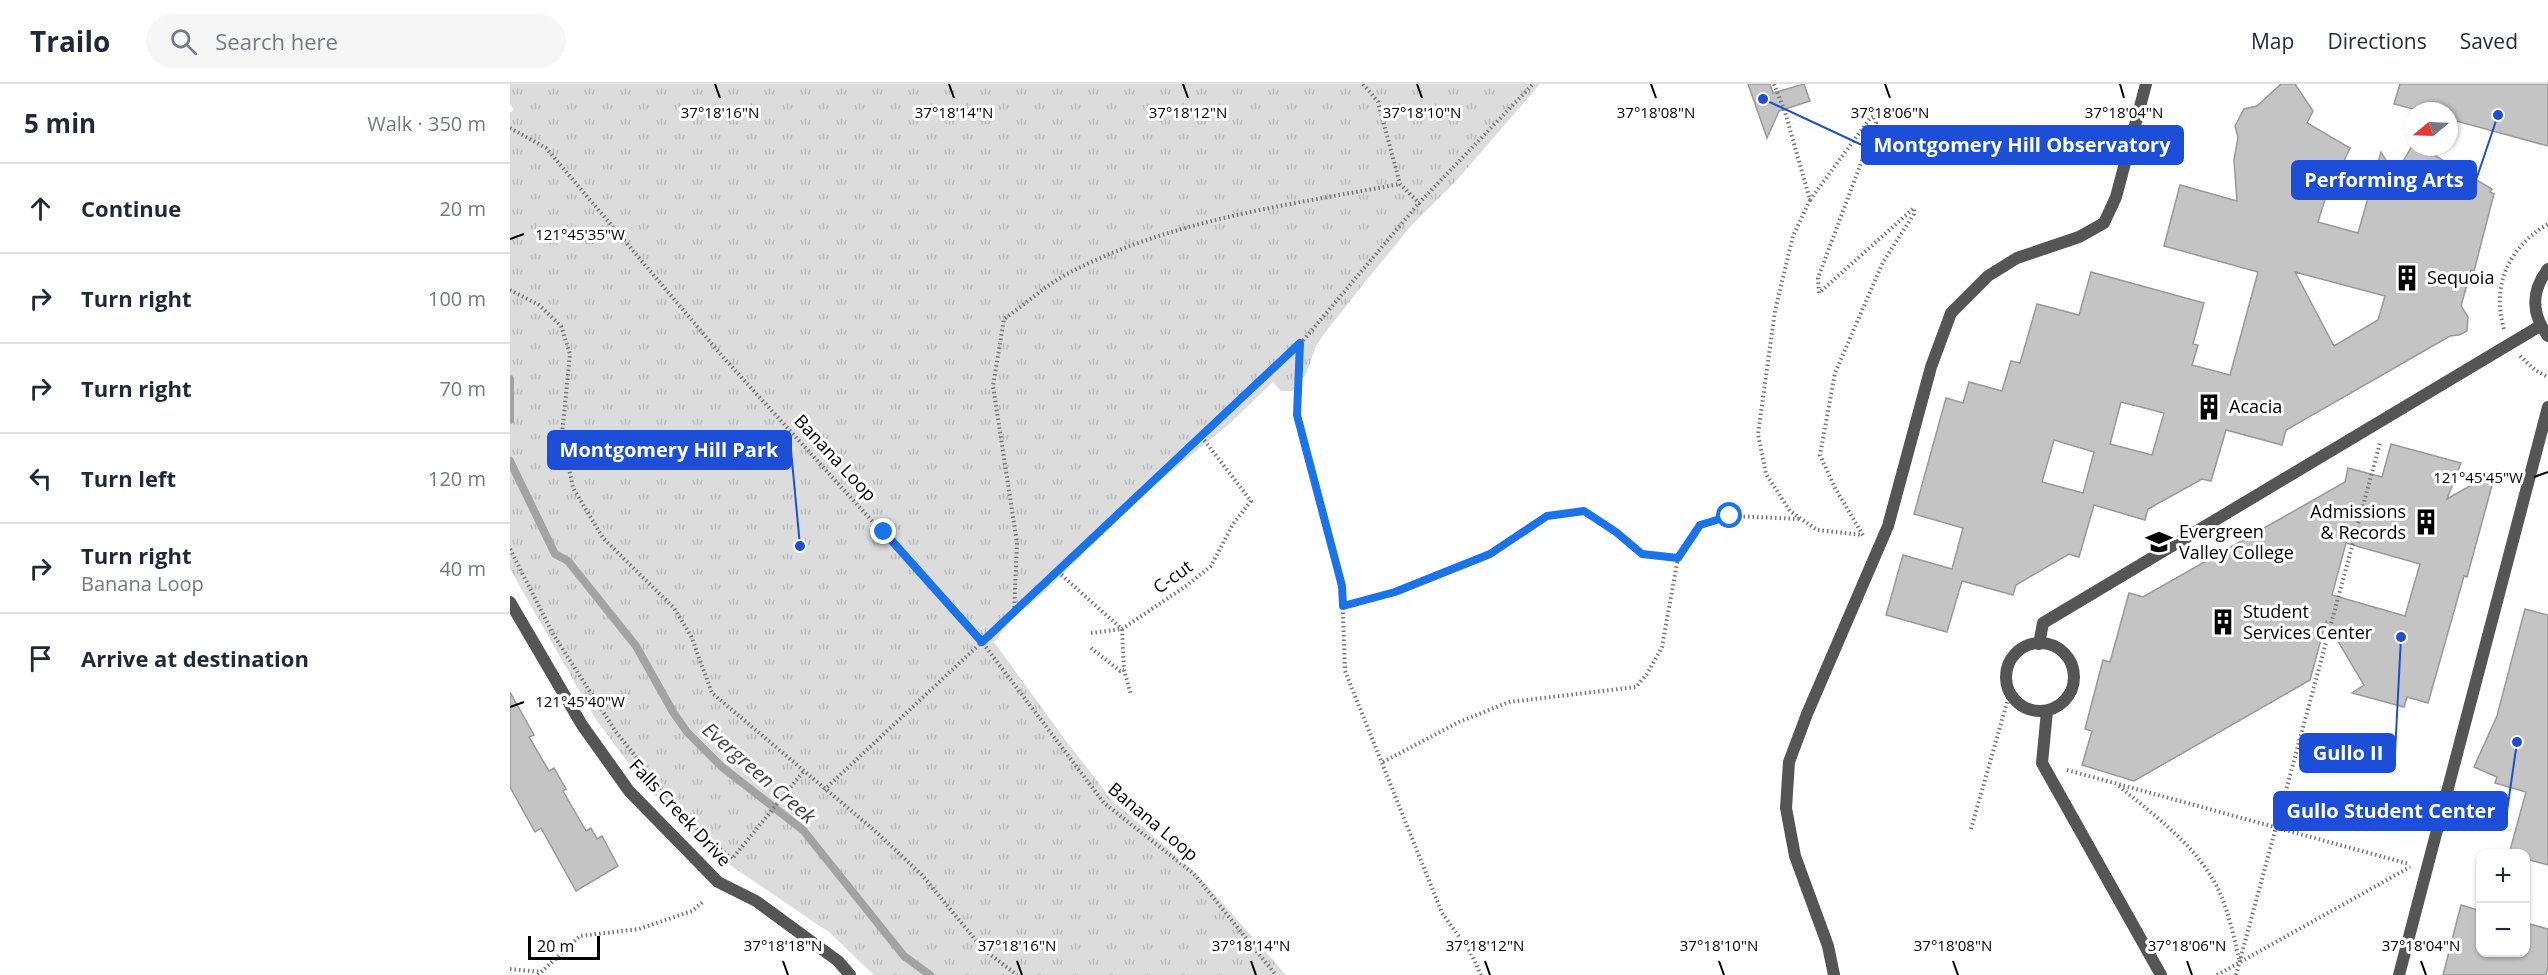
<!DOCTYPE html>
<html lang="en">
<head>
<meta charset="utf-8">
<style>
	:root { --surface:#fff; --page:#f6f6f7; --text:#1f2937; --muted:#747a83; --line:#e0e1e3 }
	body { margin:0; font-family:"Open Sans",sans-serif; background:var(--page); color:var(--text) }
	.controls { position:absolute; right:18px; bottom:18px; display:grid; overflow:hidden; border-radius:12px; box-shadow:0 2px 4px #0004 }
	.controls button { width:54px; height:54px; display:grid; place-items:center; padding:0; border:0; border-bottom:2px solid var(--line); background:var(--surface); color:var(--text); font:30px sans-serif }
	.compass { position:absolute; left:1894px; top:18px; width:54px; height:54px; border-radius:50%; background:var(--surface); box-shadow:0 2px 4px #0004; rotate:251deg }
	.scale { position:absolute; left:18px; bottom:15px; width:72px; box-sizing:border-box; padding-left:6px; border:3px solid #000; border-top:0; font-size:16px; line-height:21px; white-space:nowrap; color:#000; -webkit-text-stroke:4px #fff; paint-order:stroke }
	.stop { position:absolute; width:18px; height:18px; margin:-14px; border:4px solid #1a73e8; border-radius:50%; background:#fff }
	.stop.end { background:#1a73e8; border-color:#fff; box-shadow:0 2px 6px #0008 }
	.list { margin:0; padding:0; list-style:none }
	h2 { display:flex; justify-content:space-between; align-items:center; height:78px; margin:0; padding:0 24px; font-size:26px }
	h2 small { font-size:20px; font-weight:400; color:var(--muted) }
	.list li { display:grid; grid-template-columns:39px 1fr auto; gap:18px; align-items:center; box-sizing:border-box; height:90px; padding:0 24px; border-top:2px solid var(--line) }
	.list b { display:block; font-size:22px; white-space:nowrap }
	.list p { margin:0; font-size:20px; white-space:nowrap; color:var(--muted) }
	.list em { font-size:20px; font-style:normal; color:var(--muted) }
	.icon { flex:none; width:33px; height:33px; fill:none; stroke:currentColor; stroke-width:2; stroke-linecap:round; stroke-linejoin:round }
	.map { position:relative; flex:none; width:2038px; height:891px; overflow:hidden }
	header { display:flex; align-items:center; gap:36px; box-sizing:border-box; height:84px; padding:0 30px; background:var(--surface); border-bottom:2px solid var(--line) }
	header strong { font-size:28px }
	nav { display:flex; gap:33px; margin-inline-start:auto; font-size:21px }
	.search { width:420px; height:54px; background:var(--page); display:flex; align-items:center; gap:15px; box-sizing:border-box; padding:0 21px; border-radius:33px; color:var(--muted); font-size:22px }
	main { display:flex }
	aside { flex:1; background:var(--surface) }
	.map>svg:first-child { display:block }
</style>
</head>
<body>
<header>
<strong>Trailo</strong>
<div class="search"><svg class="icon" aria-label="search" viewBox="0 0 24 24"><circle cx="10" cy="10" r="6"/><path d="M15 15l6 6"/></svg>Search here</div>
<nav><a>Map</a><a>Directions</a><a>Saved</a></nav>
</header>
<main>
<aside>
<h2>5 min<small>Walk · 350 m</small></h2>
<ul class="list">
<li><svg class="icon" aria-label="ahead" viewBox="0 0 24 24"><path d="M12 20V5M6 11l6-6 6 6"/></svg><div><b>Continue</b></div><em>20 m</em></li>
<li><svg class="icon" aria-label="right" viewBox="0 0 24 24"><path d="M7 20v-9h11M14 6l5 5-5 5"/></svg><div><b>Turn right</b></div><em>100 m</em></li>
<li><svg class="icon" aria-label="right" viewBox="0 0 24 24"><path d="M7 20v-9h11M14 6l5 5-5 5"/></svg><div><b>Turn right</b></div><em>70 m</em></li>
<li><svg class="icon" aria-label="left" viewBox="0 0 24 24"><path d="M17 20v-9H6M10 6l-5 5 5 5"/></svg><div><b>Turn left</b></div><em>120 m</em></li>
<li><svg class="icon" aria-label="right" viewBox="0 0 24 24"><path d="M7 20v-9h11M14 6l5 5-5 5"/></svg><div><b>Turn right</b><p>Banana Loop</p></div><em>40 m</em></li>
<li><svg class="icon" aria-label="arrive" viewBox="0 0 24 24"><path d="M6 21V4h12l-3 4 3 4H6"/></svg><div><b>Arrive at destination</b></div></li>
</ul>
</aside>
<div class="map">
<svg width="2038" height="891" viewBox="0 0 2038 891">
	<defs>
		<pattern id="park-tufts" width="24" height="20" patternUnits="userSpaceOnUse" patternTransform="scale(1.5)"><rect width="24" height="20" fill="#dcdcdc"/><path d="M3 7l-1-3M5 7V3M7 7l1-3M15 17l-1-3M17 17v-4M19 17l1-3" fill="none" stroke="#bbb"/></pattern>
	</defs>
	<rect width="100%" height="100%" fill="#fff"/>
	<path fill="url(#park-tufts)" d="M0,0H1030L946,97L901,142L855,198L814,250L806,262L796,290L782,307H771L763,298L719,340L639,406L533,509L501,536L484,558L556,657L603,717L686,789L776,891H364L320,849L217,779L172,741L130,695L85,634L0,485V29L4,25L0,20Z"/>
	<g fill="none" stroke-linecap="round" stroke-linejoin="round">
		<path stroke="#a3a3a3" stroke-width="8" d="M0,295V336
			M0,377L45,470L58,477L126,562L163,628L177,648L212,683L293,746L394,872L420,891"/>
	</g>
	<path fill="#c4c4c4" stroke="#999" stroke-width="1.5" fill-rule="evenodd" d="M1238,0H1260L1263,9L1294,0L1300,17L1269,27L1257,54Z
		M1771,0H1785L1803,27L1797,39L1840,64L1827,92L1820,99L1808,138L1848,149L1871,68L1885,91L1902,62L1917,71L1919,68L1982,105L1980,108L1984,110L1964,187L1961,186L1951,222L1958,233L1957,247L1949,251L1940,252L1776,346L1772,361L1716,346L1701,397L1692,395L1638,425L1635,436L1584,421L1569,473L1559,470L1506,501L1503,511L1452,497L1437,548L1376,531L1393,471L1442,485L1453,444L1404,430L1436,314L1453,319L1459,298L1492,307L1501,277L1510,279L1527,220L1569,231L1581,188L1694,219L1683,260L1688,261L1682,281L1720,291L1748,188L1654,162L1670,101L1727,117L1724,76L1728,53L1725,42L1734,25L1747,22ZM1785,188L1875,212L1868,236L1824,262ZM1611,318L1654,329L1642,371L1600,360ZM1544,356L1584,368L1573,409L1532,398Z
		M1890,0H2038V62L1939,35L1940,27H1911L1884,20Z
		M1881,360L1951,379L1937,415L1986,387L1957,493L1954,492L1918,619L1897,613L1894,623L1842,609L1854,601L1816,537L1800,596L1624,697L1572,681L1582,647L1575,645L1593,576L1600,578L1619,509L1633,513L1835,398L1838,384L1872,393ZM1836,459L1910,480L1895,532L1822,511Z
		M2015,525L2038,531V781L2016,775V770H1999L2016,708L1985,699L1987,693L1964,683L1987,632Z
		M0,608L24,651L19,653L39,687L44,684L56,705L53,707L76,747L81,744L87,755L92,752L108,782L66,807L31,744L25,748L0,703Z
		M1951,821L1971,827V868H2016V839L2038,845V883L2036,891H1933Z"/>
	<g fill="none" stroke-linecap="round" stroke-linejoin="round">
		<path stroke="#777" stroke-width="4" stroke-dasharray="1.5 3" stroke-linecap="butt" d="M853,0L868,18L890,100L909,119L1023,0
			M1264,0L1275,28L1300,116L1361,33L1364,32L1366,39L1308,194L1309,209L1404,124V130L1373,178L1325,289L1310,371L1325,404L1354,453
			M0,44L36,64L213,273L472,558L594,719L684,790L766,891
			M1300,116L1283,152L1265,227L1248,350L1256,390L1280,427L1307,446L1352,451
			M0,206L29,221L51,242L60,270L52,350L63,404L93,454L164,524L181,552L202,609L364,746L412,791L473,865L507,891
			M1994,245C1981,201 1999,163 2038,140
			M791,260L787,331L832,502L835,587L932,829L961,869L971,891
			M2010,272L2025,286L2038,293
			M0,465L43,550L106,648L175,734L222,775L293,688
			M548,488L612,545L676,502L701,482L723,440L741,417L691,352
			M833,522L885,508L980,470L1037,432L1074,427L1106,448L1132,469L1168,474
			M504,528L507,459L483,302L494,235C514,221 535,202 557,190C659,136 778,121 890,100
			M581,549L612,545L614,586L621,611
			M581,564L610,587L614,586
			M873,678L949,638L999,618L1126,603L1137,590L1152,563L1168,474L1190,441L1219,432L1291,435
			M1557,686L1899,780
			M1609,702C1646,733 1689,763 1710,809C1719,830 1724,853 1729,875
			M314,706L791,259L909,119
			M1461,745L1500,608
			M0,885L31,888
			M28,891L70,852L129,845L182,827L194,817
			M1707,891L1900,783
			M1726,891L1870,359"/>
		<path stroke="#555" stroke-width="12" d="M1324,891L1318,862L1285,772L1276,724L1279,678L1297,630L1378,442L1421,283L1441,229L1478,192L1507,174L1569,153L1594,139L1606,113L1636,0
			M1889,891L2038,323"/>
		<path stroke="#555" stroke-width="12" d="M2038,185C2021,207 2021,230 2038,252
			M0,518L72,641L119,707L208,798L246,817L328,877L340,891
			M1496 593a34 34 0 1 1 68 0a34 34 0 1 1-68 0Z
			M1529,560L1533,539L2030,242
			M1537,627L1532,679L1651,891"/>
	</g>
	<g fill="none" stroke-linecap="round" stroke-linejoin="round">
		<path stroke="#1a73e8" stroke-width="8" d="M374,448L472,558L790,259L787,331L832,502L833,522L885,508L980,470L1037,432L1074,427L1106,448L1132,470L1168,474L1190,441L1220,432"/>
	</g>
	<path fill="none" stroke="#000" stroke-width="2" d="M205,0L210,14M439,0L444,14M673,0L678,14M907,0L912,14M1141,0L1146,14M1375,0L1380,14M1610,0L1614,14M0,155L14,150M2024,393L2038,388M0,623L14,618M273,877L278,891M507,877L512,891M741,877L746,891M975,877L980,891M1209,877L1214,891M1443,877L1448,891M1677,877L1682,891M1911,877L1916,891"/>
	<defs>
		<g id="building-bare" transform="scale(2.07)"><path d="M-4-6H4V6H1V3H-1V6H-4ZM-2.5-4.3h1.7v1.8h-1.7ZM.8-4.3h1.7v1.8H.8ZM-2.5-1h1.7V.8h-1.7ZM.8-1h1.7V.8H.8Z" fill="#000" stroke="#fff" stroke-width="2.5" paint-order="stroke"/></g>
		<g id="university-bare" transform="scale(2.07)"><path d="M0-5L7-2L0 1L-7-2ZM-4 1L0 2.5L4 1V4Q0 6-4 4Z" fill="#000" stroke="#fff" stroke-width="2.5" paint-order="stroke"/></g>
	</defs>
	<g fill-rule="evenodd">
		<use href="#building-bare" x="1897" y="194"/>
		<use href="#building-bare" x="1699" y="323"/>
		<use href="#building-bare" x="1916" y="438"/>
		<use href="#university-bare" x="1649" y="458"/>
		<use href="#building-bare" x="1713" y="538"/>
	</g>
	<g text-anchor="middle" stroke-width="6" stroke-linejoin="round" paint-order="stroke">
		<g font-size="18" fill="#000" stroke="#fff" text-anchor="start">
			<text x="1917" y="200">Sequoia</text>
			<text x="1719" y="329">Acacia</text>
			<text x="1896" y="434" text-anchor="end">Admissions<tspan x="1896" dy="21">&amp; Records</tspan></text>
			<text x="1669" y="454">Evergreen<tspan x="1669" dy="21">Valley College</tspan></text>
			<text x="1733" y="534">Student<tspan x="1733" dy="21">Services Center</tspan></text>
		</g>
		<g font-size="18" fill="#000" stroke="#fff">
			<text transform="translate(325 374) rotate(47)" y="6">Banana Loop</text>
			<text transform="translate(663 493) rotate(-36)" y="6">C-cut</text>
			<text transform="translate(170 729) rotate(47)" y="6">Falls Creek Drive</text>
			<text transform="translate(643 738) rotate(40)" y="6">Banana Loop</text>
		</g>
		<g font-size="20" font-style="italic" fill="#444" stroke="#fff">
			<text transform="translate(249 689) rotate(41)" y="7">Evergreen Creek</text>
		</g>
	</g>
	<g font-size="15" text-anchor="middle" fill="#000" stroke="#fff" stroke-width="6" stroke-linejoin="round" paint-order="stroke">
		<text x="210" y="34">37°18'16"N</text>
		<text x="444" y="34">37°18'14"N</text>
		<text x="678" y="34">37°18'12"N</text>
		<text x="1380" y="34">37°18'06"N</text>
		<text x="1614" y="34">37°18'04"N</text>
		<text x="912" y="34">37°18'10"N</text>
		<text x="1146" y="34">37°18'08"N</text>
		<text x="70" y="156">121°45'35"W</text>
		<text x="1968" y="399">121°45'45"W</text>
		<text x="70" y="623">121°45'40"W</text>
		<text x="273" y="867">37°18'18"N</text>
		<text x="507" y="867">37°18'16"N</text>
		<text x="741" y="867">37°18'14"N</text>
		<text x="975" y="867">37°18'12"N</text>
		<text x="1209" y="867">37°18'10"N</text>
		<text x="1443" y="867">37°18'08"N</text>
		<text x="1677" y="867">37°18'06"N</text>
		<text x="1911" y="867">37°18'04"N</text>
	</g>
	<path fill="none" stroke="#1d4ed8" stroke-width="2" d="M1253 15L1352 61M1988 31L1966 96M290 462L281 366M1891 553L1885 669M2007 658L1997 727"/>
	<g fill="#1d4ed8" stroke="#fff" stroke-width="2">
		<circle cx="1253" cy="15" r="6"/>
		<circle cx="1988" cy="31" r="6"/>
		<circle cx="290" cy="462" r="6"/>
		<circle cx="1891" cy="553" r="6"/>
		<circle cx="2007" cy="658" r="6"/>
	</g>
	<g fill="#1d4ed8" stroke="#1d4ed8" stroke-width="2">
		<rect x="1352" y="42" width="321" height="38" rx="6"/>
		<rect x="1782" y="77" width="184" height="38" rx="6"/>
		<rect x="38" y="347" width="243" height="38" rx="6"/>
		<rect x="1790" y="650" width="95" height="38" rx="6"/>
		<rect x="1764" y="708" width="233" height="38" rx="6"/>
	</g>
	<g font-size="20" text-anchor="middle" font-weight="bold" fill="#fff">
		<text x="1512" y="68">Montgomery Hill Observatory</text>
		<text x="1874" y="103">Performing Arts</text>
		<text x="159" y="373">Montgomery Hill Park</text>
		<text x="1838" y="676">Gullo II</text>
		<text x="1881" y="734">Gullo Student Center</text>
	</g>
</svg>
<div class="controls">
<button>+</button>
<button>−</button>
</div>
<svg class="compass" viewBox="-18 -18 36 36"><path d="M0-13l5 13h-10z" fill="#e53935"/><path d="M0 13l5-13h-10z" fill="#747a83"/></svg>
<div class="scale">20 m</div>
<div class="stop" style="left:1220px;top:432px"></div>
<div class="stop end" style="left:374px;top:448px"></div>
</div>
</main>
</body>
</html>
